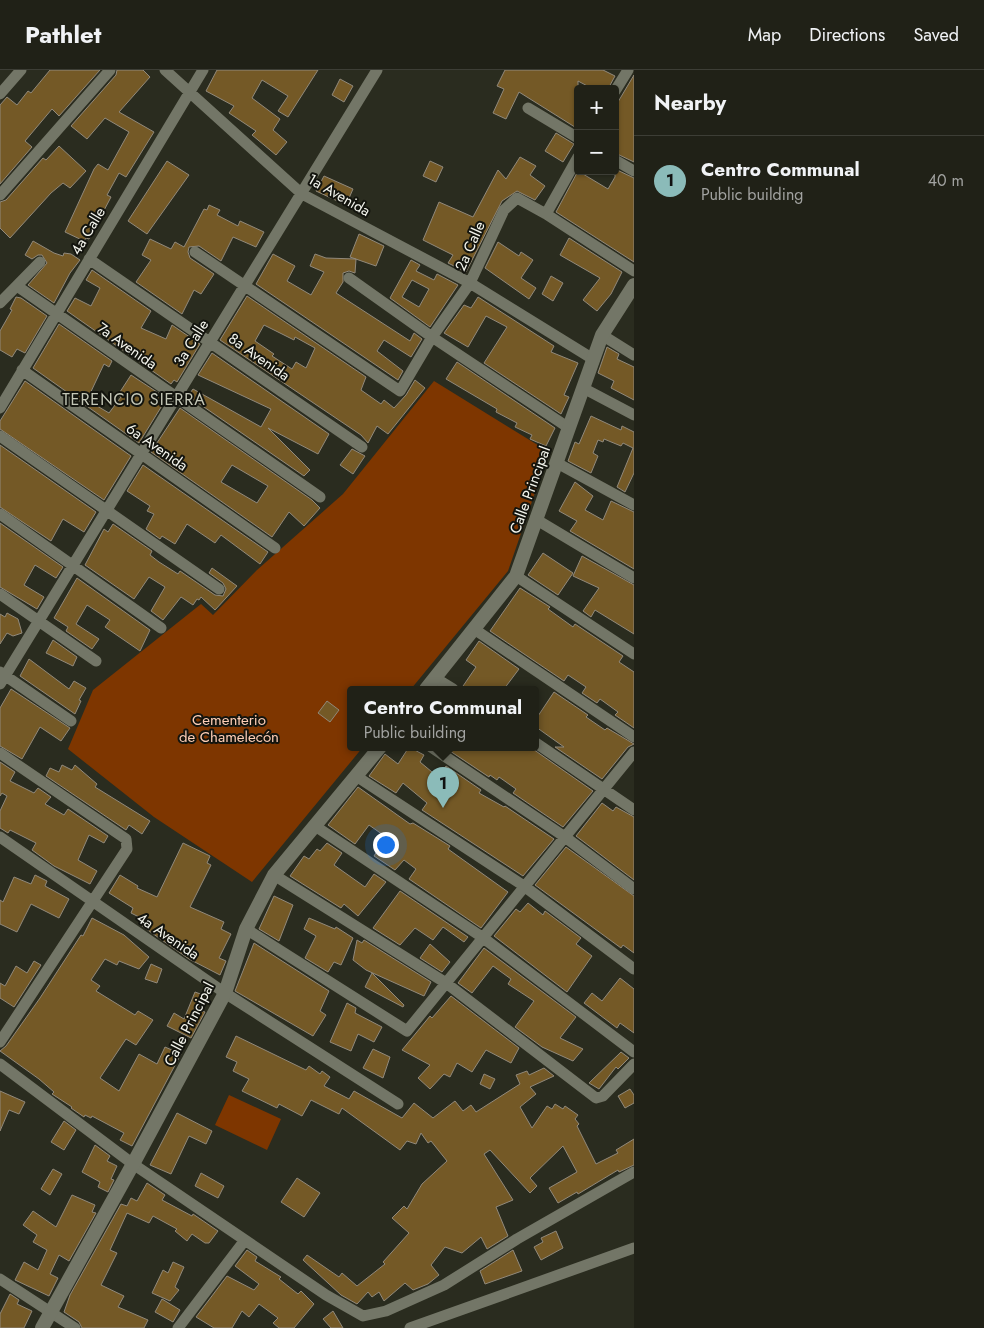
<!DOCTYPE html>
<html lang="en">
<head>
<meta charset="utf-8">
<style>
	:root { --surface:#202117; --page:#2d2e24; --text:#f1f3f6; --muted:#a2a3a1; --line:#3d3e36; --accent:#8bbbb9 }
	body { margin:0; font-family:Jost,sans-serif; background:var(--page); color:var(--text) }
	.controls { position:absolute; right:15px; top:15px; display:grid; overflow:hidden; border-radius:5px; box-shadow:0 1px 4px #0004 }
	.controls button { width:45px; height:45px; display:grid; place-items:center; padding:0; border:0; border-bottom:1px solid var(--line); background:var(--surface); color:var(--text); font:25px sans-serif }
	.you { position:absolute; left:385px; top:774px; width:18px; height:18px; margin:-12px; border:4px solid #fff; border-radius:50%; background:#1a73e8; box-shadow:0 0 0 8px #1a73e833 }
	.badge { display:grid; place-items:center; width:32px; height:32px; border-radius:50%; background:var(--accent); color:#111; font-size:16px; font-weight:700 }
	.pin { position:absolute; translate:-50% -41px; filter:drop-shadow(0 1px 2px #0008) }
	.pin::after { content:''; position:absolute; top:26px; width:18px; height:15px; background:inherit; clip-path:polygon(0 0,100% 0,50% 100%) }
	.popup { position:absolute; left:347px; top:616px; width:192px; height:65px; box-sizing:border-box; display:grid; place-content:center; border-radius:5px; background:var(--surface); filter:drop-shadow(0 1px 4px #0005); font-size:16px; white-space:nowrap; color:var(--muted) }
	.popup b { font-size:19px; color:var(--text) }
	.popup::after { content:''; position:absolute; left:50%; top:100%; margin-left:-10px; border:10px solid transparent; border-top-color:var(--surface) }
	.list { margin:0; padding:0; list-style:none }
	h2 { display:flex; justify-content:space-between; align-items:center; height:65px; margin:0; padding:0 20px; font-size:21px }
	h2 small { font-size:16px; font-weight:400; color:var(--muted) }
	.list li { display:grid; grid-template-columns:32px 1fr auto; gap:15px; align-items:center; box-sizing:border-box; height:90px; padding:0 20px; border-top:1px solid var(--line) }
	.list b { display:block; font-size:19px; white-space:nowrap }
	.list p { margin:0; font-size:16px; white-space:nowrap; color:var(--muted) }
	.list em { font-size:16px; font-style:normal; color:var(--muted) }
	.map { position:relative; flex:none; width:634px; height:1258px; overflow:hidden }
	header { display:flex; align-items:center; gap:30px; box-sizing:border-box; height:70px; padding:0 25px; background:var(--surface); border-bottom:1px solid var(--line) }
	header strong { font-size:24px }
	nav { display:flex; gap:28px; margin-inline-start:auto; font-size:18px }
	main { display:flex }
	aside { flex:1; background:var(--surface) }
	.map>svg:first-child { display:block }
</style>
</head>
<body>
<header>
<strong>Pathlet</strong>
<nav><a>Map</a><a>Directions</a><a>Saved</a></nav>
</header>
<main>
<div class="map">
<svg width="634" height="1258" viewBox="0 0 634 1258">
	<rect width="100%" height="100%" fill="#2a2c1f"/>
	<path fill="#7e3600" d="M434,311L549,382L508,501L411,619H350V677H363L252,812L154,747L68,679L93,620L201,534L213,545L257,500L343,424Z
		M229,1025L281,1049L267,1080L215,1055Z"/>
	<path fill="#745926" stroke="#91897b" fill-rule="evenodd" d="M50,0H100L59,46L52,39L25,71L32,77L0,114V35L7,27L17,35L28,21L31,23Z
		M117,0H143L150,7L119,42L154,62L126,107L119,103L107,125L111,127L89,169L86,168L84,171L65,162L94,99L98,94L108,100L129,62L105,48L87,69L71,56L116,5Z
		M217,0H318L288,47L278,41L288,26L262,10L252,28L280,49L273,60L287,72L276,85L252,65L256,61L229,43L234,36L206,21Z
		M505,0H603L615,6L608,19H593L578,11V59L519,22L506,49L493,43L504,19L497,16Z
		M634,5V92L615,83V37Z
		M340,9L353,16L344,32L332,25Z
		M556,63L574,74L563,92L545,81Z
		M59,76L86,101L70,118L63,113L51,123L10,168L0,158V132L6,130L43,88L46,90Z
		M520,87L536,96L530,105L545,116L535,130L517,121L502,131L466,202L448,193L453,185L423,170L439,132L473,147L498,100L506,109Z
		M167,91L189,105L147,164L128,151Z
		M430,91L443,97L436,112L423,106Z
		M615,99L634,108V192L556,142L578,101L608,119L615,107Z
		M324,106L353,119L346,135L316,121Z
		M209,135L220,140L217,145L238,156L240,151L264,162L256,177L233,167L221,191L199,176L189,177L188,182L190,188L214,204L201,224L194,220L182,244L136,212L151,190L142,185L150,169L171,179L175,172L184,177L204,139L207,140Z
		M359,164L384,176L376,196L350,187Z
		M569,168L622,202L611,224L597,241L583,230L600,208L560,185Z
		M33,171L54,183L63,186L64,183L71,184L80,190L70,203L54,233L28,215L47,193L42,185H38L32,189L25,185Z
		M498,172L519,186L521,182L533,190L521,208L536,218L529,229L485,198Z
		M273,184L295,196L287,211L311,225L324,202L310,196L315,184L326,188L356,189L355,203L349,201L343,203V212L336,223L410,271L414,263L422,269L411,287L384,270L377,281L403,301L398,310L256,214Z
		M411,190L420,195L416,201L434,210L437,204L458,215L430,257L390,228ZM412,210L429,219L419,237L402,227Z
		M92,200L151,241L141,258L166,269L172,255L200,274L177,312L174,310L171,314L67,241L75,228L91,236L100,218L86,210Z
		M551,206L563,213L553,231L542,224Z
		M247,226L366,307L361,320L381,334L384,330L394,338L406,325L415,310L425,318L388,364L377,356L368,373L361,365L220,270ZM264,255L294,270L295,267L315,278L306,298L296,292L292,299L272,286L274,284L255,271Z
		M16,227L21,228L47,246L25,283L17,279L12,287L0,280V261L12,240L10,239Z
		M478,227L554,276L551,282L578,293L564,325L569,327L561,344L484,293L507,257L486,246L468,277L444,263L464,235L471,238Z
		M59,254L112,291L109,297L104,294L87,330L109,343L121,327L118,325L131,305L163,326L159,331L163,334L139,373L33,298Z
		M607,277L619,284L617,289L634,297V330L611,318L614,311L598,303Z
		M212,283L329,364L318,384L268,358L310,400L304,406L188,326L193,319L261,357L271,339L198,305Z
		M457,292L555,358L546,376L530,369L532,365L515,357L517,353L496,342L497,339L446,309Z
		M25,311L131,386L104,430L0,359V351Z
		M180,338L312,430L320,438L304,456L289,442L272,467L151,382ZM232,395L268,416L257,433L221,412Z
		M591,346L621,360L622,356L634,362V403L625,422L617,417L633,378L623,373L621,376L604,369L603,372L598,370L593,383L598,386L591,403L568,391L575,372L579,374Z
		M0,375L96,442L84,462L63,449L51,471L0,437Z
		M352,379L365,386L353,404L340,395Z
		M143,395L268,482L260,494L221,465L215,473L187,454L175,474L162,466L160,469L146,459L154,444L147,441L150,436L127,421Z
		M575,412L593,426L585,440L603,450L611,431L634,442V499L570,461L577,451L559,441Z
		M0,453L63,497L56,508L35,495L24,515L44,527L37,539L0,517Z
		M113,454L152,481L150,485L159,492L178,504L180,501L215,525L223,526L226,519L223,513L209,503L212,498L237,516L215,540L201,527L199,530L197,529L193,535L181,527L163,550L151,541L165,517L149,507L134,529L85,495L104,459L108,462Z
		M543,483L573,503L558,525L528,505Z
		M582,486L634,515V564L595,540L591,547L583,541L599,518L573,506Z
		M77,508L150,560L140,581L105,557L110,550L87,535L76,554L99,569L92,579L66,561L68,557L54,548Z
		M520,518L550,537L548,539L573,557L575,554L623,586L619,592L634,602V658L615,645L618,642L600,629L597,633L582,623L586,617L568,605L564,611L490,561Z
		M7,543L18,549L22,563L13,566L7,563L0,574V544L5,547Z
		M53,570L77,587L73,596L46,583Z
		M479,571L519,599L504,619H461L476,597L466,590Z
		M29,589L69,619L74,611L86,618L79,630L81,631L75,644L20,606Z
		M11,619L70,658L61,671L40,657L22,689L0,676V638Z
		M554,622L588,645L586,647L605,660L607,658L634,674L628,677L602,709L555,677H564L536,657V649Z
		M327,631L339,640L330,652L318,643Z
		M409,677L424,685L420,692L438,707L446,696L481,720L479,723L504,737L505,736L554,769L523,806L422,740L427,733L403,713L396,723L369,706L385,684L398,694Z
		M444,677H530L593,721L563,757L513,723L516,719L499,707L497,710L490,705L489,707Z
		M0,692L15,702L10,711L34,723L38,718L51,727L45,734L64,745L68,739L108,766L104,773L89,765L78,790L97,801L90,814L54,796L32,780L36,773L10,760L8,763L0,758V741L7,726L2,723L0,726Z
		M62,695L72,700L75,695L97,714L95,717L150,751L142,764L129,755L126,760L46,706L50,698L59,702Z
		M358,717L410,754L413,753L450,776L448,779L508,822L481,858L409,809L416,799L404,790L395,800L374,786L386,767L369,755L355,774L328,755Z
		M602,733L613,741L616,737L634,747V810L576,766Z
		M183,773L210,786L207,793L211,795L190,837L224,852L221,859L231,864L219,888L226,891L220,905L189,889L142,856L145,850L131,843L133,838L109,823L120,805L138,816L137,818L157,827Z
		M327,773L342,783L334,795L365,817L374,804L386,812L358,846L344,834L341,838L290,806L304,786L309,789L317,779L320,781Z
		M566,777L634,826V883L623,875L621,878L535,815Z
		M35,805L47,811L45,816L69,829L59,848L31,834L17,862L0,854V830L3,832L14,807L31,814Z
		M400,821L468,867L464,872L443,857L433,870L415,858L400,875L373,858Z
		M274,826L293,835L279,871L259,859Z
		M528,833L543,845L545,841L581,868L576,874L592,886L567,922L494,866L516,839L520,842Z
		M92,848L124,865L149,887L139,899L119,891L117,895L105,889L91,910L100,916L96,921L135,945L138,941L153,950L136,975L126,969L100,1008L119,1021L139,984L157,994L165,977L181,984L132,1076L120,1070L124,1063L92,1046L91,1048L85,1045L84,1047L71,1038L72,1037L52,1024L54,1022L39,1009L0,981L6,976L40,928L81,865L83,866Z
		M309,848L335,859L336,857L353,868L341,895L334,892L328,902L305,888L316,866L304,859Z
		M357,870L362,873L364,870L431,912L424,926L366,900L353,890Z
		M254,873L329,921L320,941L326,945L313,966L235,921Z
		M430,874L450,892L442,902L420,888Z
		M484,878L576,947L560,968L583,979L573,991L542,977L515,957L534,931L508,914L511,909L493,896L472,923L458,913Z
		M34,891L41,895L14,937L0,928V913L5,916L16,896L27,903Z
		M151,894L162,899L157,913L145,909Z
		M372,903L404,935L403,937L365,917Z
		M620,908L634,919V963L620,953L617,958L584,933L592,923L602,931Z
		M195,922L206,926L200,940L205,942L191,968L167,956L174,943L184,949Z
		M451,926L519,978L511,993L486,980L472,1002L457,993L450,1007L444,1004L430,1019L418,1008L430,995L402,980L430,946L432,948Z
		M347,933L356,938L355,943L382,957L374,972L358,964L351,981L330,972Z
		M236,966L306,1000L309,996L320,1004L322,1001L330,1007L324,1016L349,1029L354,1021L402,1048L414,1033L433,1048L455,1031L463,1041L471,1035L476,1042L520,1014L516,1005L527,1001L529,1005L544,998L554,1006L530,1017L536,1024L520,1037L532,1058L547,1036L552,1039L555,1034L563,1039L565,1036L578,1045L575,1049L579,1054L577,1056L596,1094L618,1083L616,1080L634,1069V1095L619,1102L618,1100L578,1124L577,1122L558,1133L549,1118L577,1102L563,1076L530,1108L537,1116L530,1123L490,1080L484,1084L513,1130L496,1137L508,1166L487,1179L481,1167L462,1183L445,1177L431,1195L439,1205L428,1214L413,1220L405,1213L384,1231L379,1222L372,1227L368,1222L357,1234L341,1225L303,1190L307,1185L339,1207L342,1203L357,1216L385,1194L383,1192L409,1163L392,1148L404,1136L407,1139L422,1114L447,1091L431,1071L428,1073L421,1063L416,1074L407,1071L400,1080L342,1038L339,1044L311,1030L302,1046L279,1034L277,1038L242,1021L249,1009L233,1001L237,992L226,987Z
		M373,979L390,987L383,1008L363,998Z
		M621,982L629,988L618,999L616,997L599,1019L589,1013Z
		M484,1004L495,1009L490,1019L480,1014Z
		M630,1019L634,1025V1033L625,1038L618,1026Z
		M0,1021L25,1032L19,1044L9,1040L0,1061Z
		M177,1043L212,1061L206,1074L189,1066L171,1104L150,1095Z
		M64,1051L76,1060L64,1080L51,1072Z
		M95,1075L110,1086L107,1091L117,1096L111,1109L114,1110L108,1122L98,1117L100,1112L82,1102Z
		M53,1099L62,1104L50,1125L41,1119Z
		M201,1103L224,1116L218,1128L195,1116Z
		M297,1108L320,1123L304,1147L281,1132Z
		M147,1113L165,1125L162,1130L192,1146L193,1144L218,1161L209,1173H205L192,1164L187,1171L175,1161L177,1159L153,1146L149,1153L127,1143L110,1180L117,1183L101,1215L124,1226L118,1237L148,1250L144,1258H82L79,1252L64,1242L70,1225L121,1134L127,1136L131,1128L137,1131Z
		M72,1125L95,1135L92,1142L96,1143L69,1191L59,1185L50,1204L58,1208L49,1226L15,1210L24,1192L38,1200L47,1180L33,1172L37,1165L23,1155L33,1141L56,1157Z
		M556,1161L563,1178L541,1190L534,1177L543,1172L541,1168Z
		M247,1180L257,1187L255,1191L281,1207L279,1209L298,1224L301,1221L314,1234L294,1258H279L273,1253L278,1248L259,1234L249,1247L242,1241L232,1258H214L196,1247L227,1206L254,1220L259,1214L235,1196Z
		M513,1180L522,1201L485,1214L480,1201Z
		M173,1192L184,1197L175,1217L179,1220L170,1231L152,1223L163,1200L168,1203Z
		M10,1224L19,1230L17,1234L32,1241L24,1258H0V1244Z
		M162,1229L180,1240L173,1252L155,1242Z
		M333,1241L343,1258H331L323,1249Z"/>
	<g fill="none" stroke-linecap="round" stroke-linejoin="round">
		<path stroke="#737667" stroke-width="11" d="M165,0L302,124L470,213L593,289
			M615,21L628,0
			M0,24L21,0
			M528,38L578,68
			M615,90L634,101
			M0,125L110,0
			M546,144L634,201
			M195,182L400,321L432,267L470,213L504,140L517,128L546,144L578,87
			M89,189L362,377
			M349,208L432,267L569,358
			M17,216L320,427
			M0,233L40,192
			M602,265L634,285
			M22,300L275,478
			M583,318L634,345
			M0,338L203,0
			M0,366L219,519
			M557,393L634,435
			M0,444L161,558
			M537,450L634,508
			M516,506L634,584
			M0,524L96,591
			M474,559L634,667
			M0,602L71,651
			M435,608L453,619
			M0,614C125,409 252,205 377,0
			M536,673L634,740
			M431,677L565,767L634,819
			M0,683L126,769L127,779L0,972
			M356,706L524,816L634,899
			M315,756L482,867L634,982
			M0,767L225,923L398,1034
			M274,805L446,913L596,1028L603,1026L634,994
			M246,859L407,961L634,682
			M0,994L133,1094L326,1225L363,1246L386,1241L444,1215L517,1169L634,1102
			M0,1209L75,1258
			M178,1258L245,1170
			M410,1258L634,1178"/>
		<path stroke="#737667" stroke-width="14" d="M426,619L516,506L602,265L634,215
			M42,1258L133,1094L225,923L246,859L274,805L380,677"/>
	</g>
	<g text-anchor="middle" stroke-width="4" stroke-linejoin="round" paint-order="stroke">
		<g font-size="15" fill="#f4f5ed" stroke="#13140e">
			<text transform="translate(339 125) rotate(30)" y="5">1a Avenida</text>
			<text transform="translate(88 161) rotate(-59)" y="5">4a Calle</text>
			<text transform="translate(470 176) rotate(-66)" y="5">2a Calle</text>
			<text transform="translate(191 273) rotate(-58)" y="5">3a Calle</text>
			<text transform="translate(127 276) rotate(35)" y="5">7a Avenida</text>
			<text transform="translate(259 287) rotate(35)" y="5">8a Avenida</text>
			<text transform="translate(157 377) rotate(35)" y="5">6a Avenida</text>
			<text transform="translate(530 420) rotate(-70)" y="5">Calle Principal</text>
			<text transform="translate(168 866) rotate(34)" y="5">4a Avenida</text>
			<text transform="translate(189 954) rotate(-63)" y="5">Calle Principal</text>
		</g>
		<g font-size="15" fill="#feceb6" stroke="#13140e">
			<text x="229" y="655">Cementerio<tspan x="229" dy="17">de Chamelecón</tspan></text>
		</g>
		<g font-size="16" letter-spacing="1" fill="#c5c8b8" stroke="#13140e">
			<text x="134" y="335">TERENCIO SIERRA</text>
		</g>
	</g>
</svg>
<div class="controls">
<button>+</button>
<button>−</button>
</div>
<div class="you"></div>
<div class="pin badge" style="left:443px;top:738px">1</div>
<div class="popup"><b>Centro Communal</b>Public building</div>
</div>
<aside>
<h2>Nearby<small></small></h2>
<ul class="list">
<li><span class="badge">1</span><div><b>Centro Communal</b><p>Public building</p></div><em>40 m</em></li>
</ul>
</aside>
</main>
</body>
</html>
